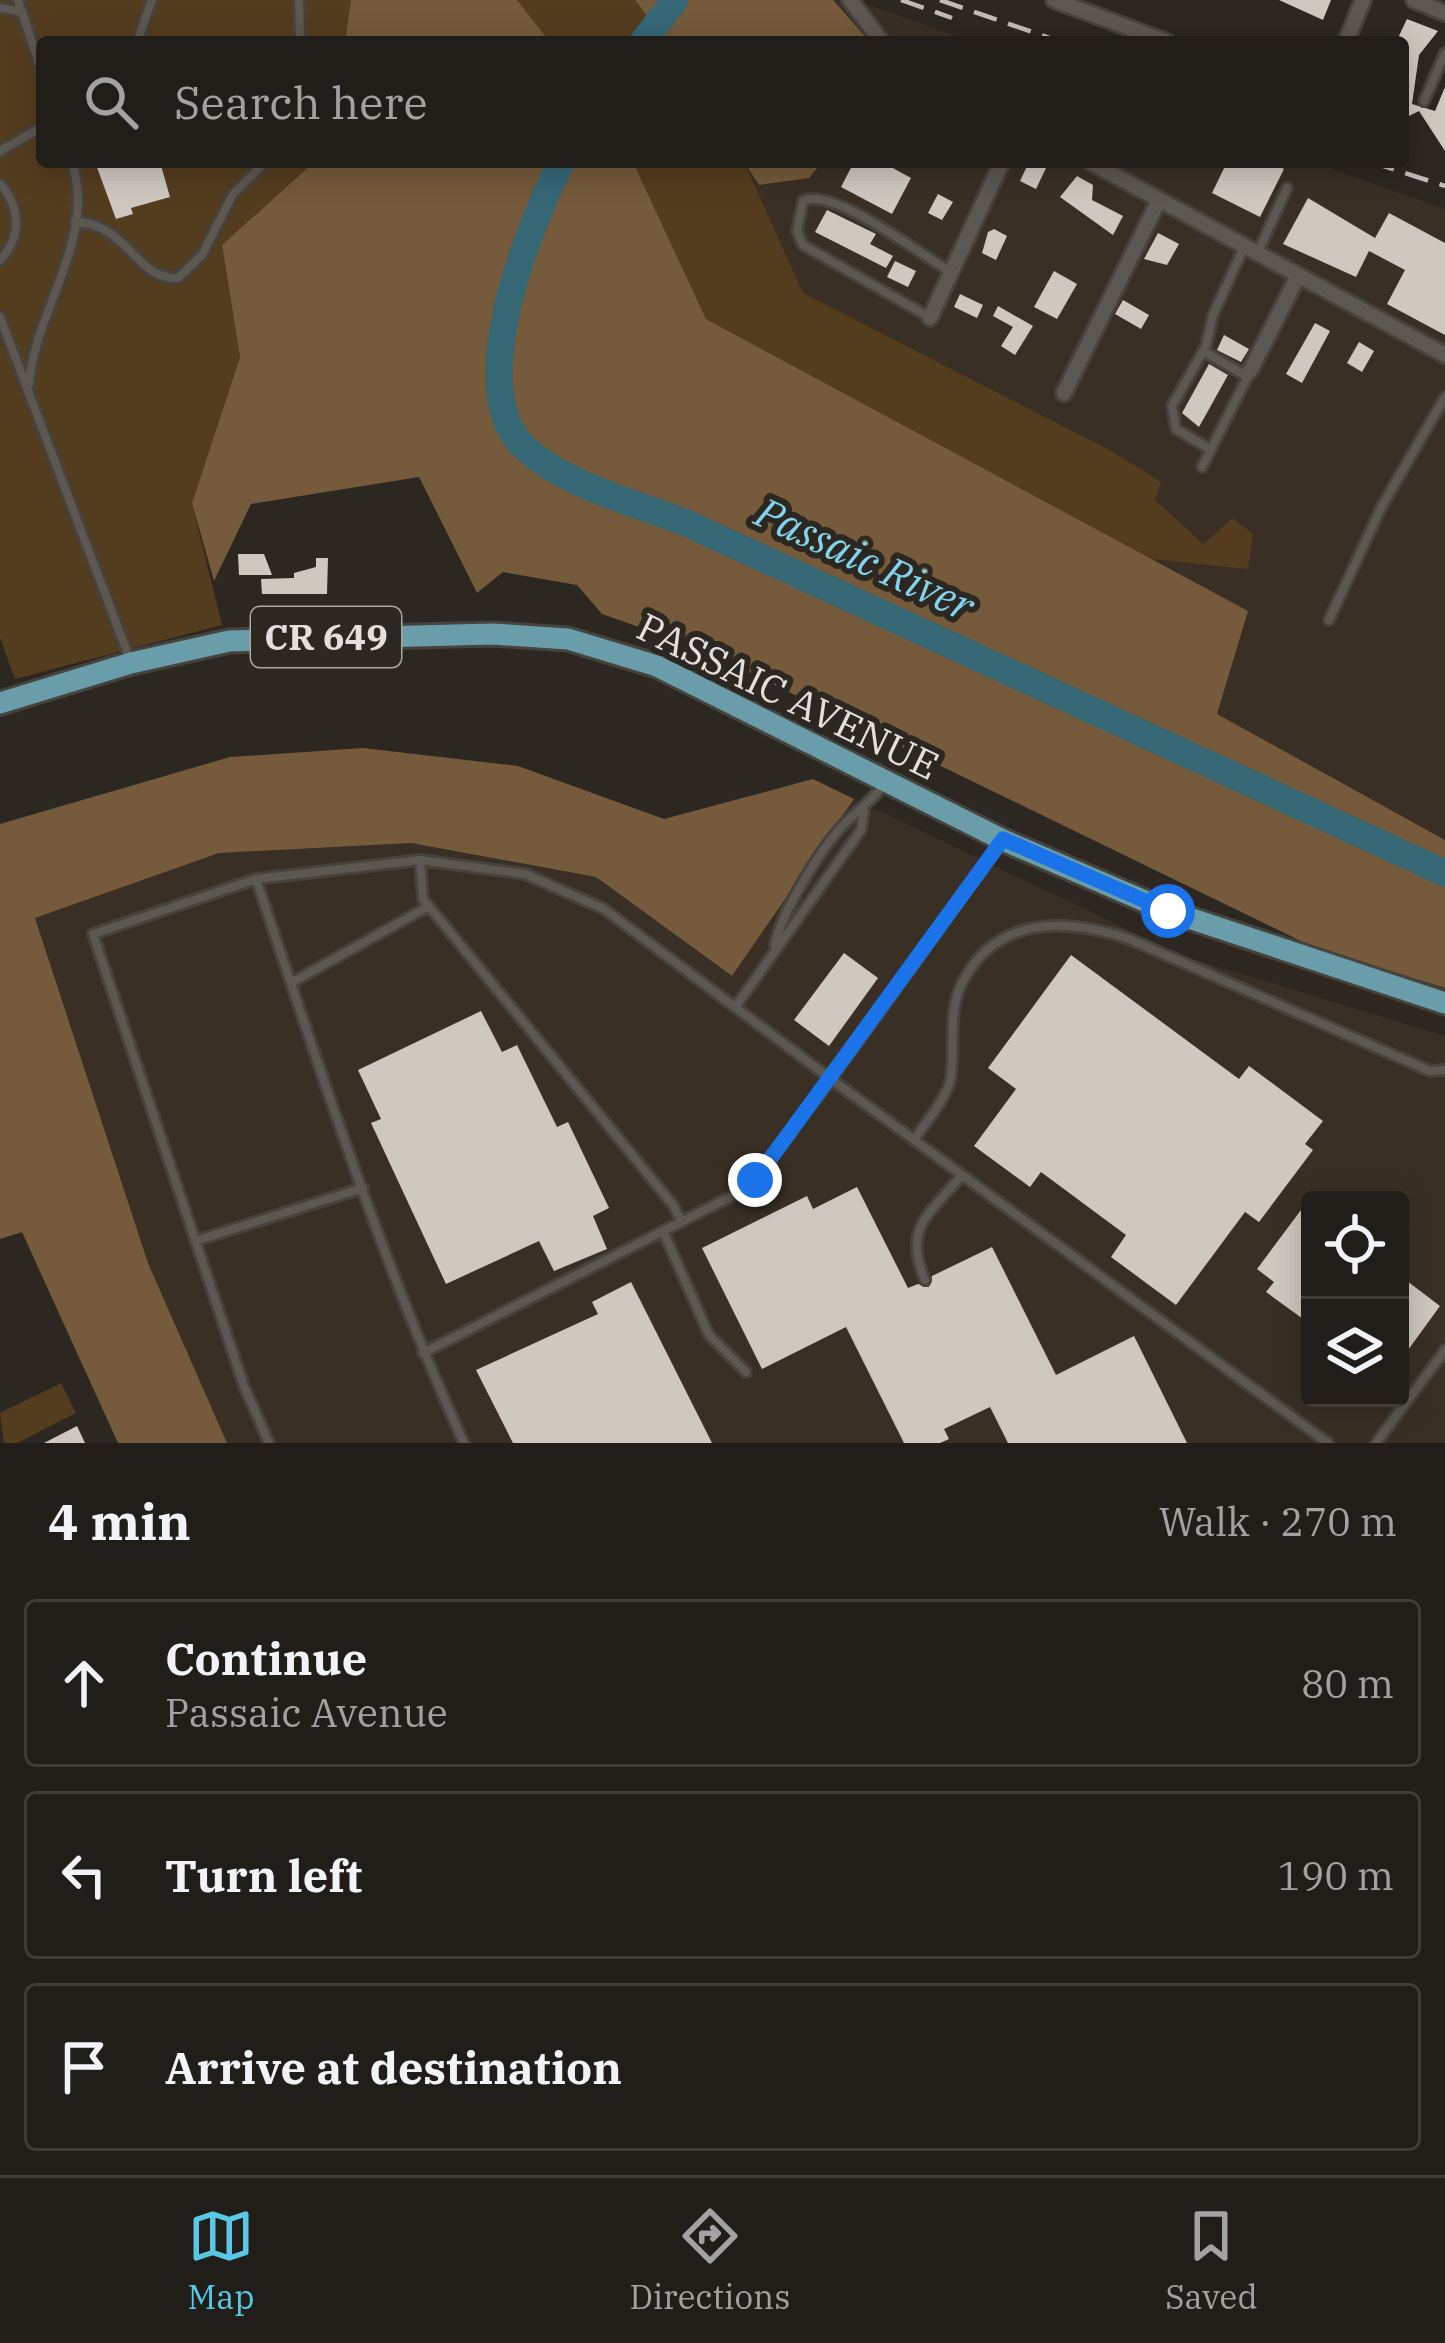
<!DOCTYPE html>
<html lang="en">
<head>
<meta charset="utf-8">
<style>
	:root { --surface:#211d19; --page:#292622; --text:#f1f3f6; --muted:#a2a2a2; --line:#3e3b38; --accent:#59c8e5 }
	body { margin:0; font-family:"IBM Plex Serif",serif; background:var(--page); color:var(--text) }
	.controls { position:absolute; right:36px; bottom:36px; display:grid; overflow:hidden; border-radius:12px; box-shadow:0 6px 30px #0003 }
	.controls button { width:108px; height:108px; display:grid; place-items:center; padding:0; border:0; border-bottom:3px solid var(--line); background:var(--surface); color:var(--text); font:60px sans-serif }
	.stop { position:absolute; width:36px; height:36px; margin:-27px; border:9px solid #1a73e8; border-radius:50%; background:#fff }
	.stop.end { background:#1a73e8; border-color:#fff; box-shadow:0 3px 12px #0008 }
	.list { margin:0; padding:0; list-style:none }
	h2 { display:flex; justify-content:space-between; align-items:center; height:156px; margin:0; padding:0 48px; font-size:51px }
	h2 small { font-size:39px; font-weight:400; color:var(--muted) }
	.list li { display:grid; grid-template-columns:78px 1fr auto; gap:36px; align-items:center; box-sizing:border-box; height:168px; margin:0 24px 24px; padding:0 24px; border:3px solid var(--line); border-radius:12px }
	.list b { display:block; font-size:45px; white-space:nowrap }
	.list p { margin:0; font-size:39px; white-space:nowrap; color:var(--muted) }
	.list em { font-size:39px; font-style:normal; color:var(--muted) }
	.icon { flex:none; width:66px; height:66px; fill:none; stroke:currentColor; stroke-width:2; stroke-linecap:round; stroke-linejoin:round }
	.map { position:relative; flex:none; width:1445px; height:1443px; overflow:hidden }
	.search { position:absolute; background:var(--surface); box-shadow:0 6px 30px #0003; left:36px; right:36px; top:36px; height:132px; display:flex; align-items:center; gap:30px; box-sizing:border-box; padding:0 42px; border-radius:12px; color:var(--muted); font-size:45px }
	.sheet { height:732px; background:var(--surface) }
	nav { display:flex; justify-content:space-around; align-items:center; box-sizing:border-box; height:168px; border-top:3px solid var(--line); background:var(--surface); font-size:33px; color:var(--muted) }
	nav a { display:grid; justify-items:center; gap:6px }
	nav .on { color:var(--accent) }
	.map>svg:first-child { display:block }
</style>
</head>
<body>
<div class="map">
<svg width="1445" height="1443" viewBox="0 0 1445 1443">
	<rect width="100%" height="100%" fill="#2c2721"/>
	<path fill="#392f25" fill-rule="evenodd" d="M692,0H855L974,42H666Z
		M633,162H1312L1445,209V840L1216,715L1247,611L706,319Z
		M854,799L1183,956L1445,1036V1443H227L148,1263L35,918L219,853L411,843L596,877L732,976ZM1310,1200H1400V1398H1310Z"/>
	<path fill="#543c1e" d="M0,0H351L345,42H42V162H314L222,245L240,357L192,503L222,625L15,679L0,638Z
		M517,0H635L666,42H550Z
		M633,162H744L803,293L1113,452L1161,482L1155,500L1203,544L1233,518L1253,534L1248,569L1151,559L706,319Z
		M61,1383L76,1413L17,1443H4L0,1413Z"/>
	<path fill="#755a3b" d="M351,0H517L550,42H345Z
		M635,0H833L870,42H666Z
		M314,162H633L706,319L1248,611L1217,714L1445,840V988L1313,947L698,648L602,614L577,585L503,572L477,593L419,477L251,504L214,581L192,503L240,357L222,245Z
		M744,162H822L809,178L759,185Z
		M363,748L518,766L664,819L813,779L854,799L732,976L596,877L411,843L219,853L35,918L148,1263L227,1443H118L22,1232L0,1239V824L230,757Z"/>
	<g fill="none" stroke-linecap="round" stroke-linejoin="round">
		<path stroke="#366775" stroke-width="27" d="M643,42L675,0
			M561,162C530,225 461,391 526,449C568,486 632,502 684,522L1445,873"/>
	</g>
	<path fill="#cfc8c1" d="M1279,0H1331L1323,20Z
		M1407,19L1438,31L1419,55L1412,104L1435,111L1445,87V151L1419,111L1403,119V42H1396Z
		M95,162H160L170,197L131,208L133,214L116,219Z
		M854,162H882L911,178L892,214L841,187Z
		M1029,162L1047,166L1036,189L1020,181Z
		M1227,162H1270L1284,169L1260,217L1212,193Z
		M1077,176L1093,185L1092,200L1123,216L1113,235L1060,197Z
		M938,194L953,202L942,220L928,213Z
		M1308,198L1375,238L1389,213L1445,243V335L1387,304L1405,270L1369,251L1356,277L1283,244Z
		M827,210L876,234L870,244L893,256L886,268L815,232Z
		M994,229L1007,236L996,260L982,253L988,232Z
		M1158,233L1179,244L1167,265L1144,259Z
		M895,261L916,271L908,287L887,277Z
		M1054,271L1077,284L1057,319L1034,307Z
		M960,294L983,305L977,318L954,307Z
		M1123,300L1149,315L1141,329L1115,314Z
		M998,306L1033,326L1015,355L1001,346L1013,327L993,316Z
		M1315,323L1330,331L1302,383L1286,374Z
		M1224,335L1249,349L1241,362L1217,350Z
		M1359,342L1374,351L1362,372L1347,363Z
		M1209,364L1228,375L1199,427L1182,413Z
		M238,554H264L272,575H239Z
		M316,558H328L327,594H262L261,579L294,578V573L316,567Z
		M844,953L878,978L829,1046L794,1020Z
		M1071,955L1239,1079L1249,1066L1323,1121L1305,1144L1313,1150L1259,1222L1245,1212L1176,1305L1111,1257L1126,1235L1041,1172L1030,1187L974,1146L1016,1089L988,1068Z
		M481,1011L502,1052L517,1045L557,1127L568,1122L609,1208L593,1216L607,1249L554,1271L539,1241L446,1284L371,1123L381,1119L358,1070Z
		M857,1187L908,1288L918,1284L929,1287L932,1276L992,1247L1056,1375L1134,1336L1187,1443H1008L990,1407L944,1429L949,1439L940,1443H904L846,1327L762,1369L702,1248L807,1196L813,1209Z
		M1301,1210L1310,1217V1324L1266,1292L1274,1282L1257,1269Z
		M1407,1281L1440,1306L1400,1361V1290Z
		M631,1282L712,1443H513L476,1370L598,1314L592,1302Z
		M77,1426L85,1443H44Z"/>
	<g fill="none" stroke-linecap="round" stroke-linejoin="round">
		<g stroke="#46423d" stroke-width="14">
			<path id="service" d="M18,0L42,72
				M299,0L300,42
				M0,8L22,12
				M137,42L152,0
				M1424,101L1445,53
				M0,151L42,127
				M0,184C21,208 22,237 0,260
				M75,222C128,223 135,280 178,278L202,255L233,194L265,162
				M1258,252L1287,188
				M0,317L131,662
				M929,317L803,245L797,231L803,201C832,186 921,255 951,272
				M1203,351L1248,377
				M29,384C35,309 97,240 72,162
				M1211,450L1176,429L1172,406L1206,346L1213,315L1244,247
				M1202,467L1250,372
				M1329,620L1382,506L1445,397
				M1002,841L831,1079L1328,1443
				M420,860L423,899L673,1205L682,1222
				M256,879L93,934L244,1386L269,1443
				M775,945C781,913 821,848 845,823C859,810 872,800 885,784
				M291,983L429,906
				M736,1006L861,830L864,811
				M914,1140C925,1123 948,1097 951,1077C955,1048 948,1013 961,985C995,915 1065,918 1129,939L1430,1071L1445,1070
				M663,1231L709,1335L746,1372
				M195,1241L363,1188
				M925,1280C903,1228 928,1216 960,1177
				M423,1353L744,1190L831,1079L604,909L525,874L420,860L256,879C320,1069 381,1261 464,1443
				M1376,1443L1445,1350"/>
		</g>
		<g stroke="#46423d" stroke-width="20">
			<path id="minor" d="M850,0L882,42
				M1054,0L1167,42
				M1414,0L1445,13
				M1346,42L1363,0
				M1090,162L1445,355
				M930,318L1002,162
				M1250,371L1298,276
				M1064,393L1159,200"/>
		</g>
		<g stroke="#46423d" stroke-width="27">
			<path id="primary" d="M0,703L131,663L229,641L493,634L568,639L657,666L1003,840L1168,911L1445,1003"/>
		</g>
		<use href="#service" stroke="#5d5751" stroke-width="8"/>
		<use href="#minor" stroke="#5d5751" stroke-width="14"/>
		<use href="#primary" stroke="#699daa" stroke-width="21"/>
		<path stroke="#c1bcb9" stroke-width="4.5" stroke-dasharray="24 12" stroke-linecap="butt" d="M901,0L952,18
			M940,0L1061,42
			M1371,162L1445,186"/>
	</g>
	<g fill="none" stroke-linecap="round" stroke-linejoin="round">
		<path stroke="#1a73e8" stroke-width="15" d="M755,1180L1003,839L1168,911"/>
	</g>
	<g text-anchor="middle" stroke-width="12" stroke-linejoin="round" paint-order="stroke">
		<rect fill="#2c2721" stroke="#aca8a4" stroke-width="3" x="251" y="607" width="150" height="60" rx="9"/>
		<g font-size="36" font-weight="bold" fill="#e3dfdc">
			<text x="326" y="650">CR 649</text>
		</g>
		<g font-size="39" fill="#e3dfdc" stroke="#2c2721">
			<text transform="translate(788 696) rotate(26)" y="14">PASSAIC AVENUE</text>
		</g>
		<g font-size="42" font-style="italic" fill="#80d4ec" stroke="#2c2721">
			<text transform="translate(865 559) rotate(25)" y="15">Passaic River</text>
		</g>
	</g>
</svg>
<div class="controls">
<button><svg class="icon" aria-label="locate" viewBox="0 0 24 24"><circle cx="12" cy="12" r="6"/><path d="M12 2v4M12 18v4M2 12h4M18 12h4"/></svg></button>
<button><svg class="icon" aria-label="layers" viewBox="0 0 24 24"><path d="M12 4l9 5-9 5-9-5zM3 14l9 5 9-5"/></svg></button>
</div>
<div class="stop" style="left:1168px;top:911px"></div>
<div class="stop end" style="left:755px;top:1180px"></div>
<div class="search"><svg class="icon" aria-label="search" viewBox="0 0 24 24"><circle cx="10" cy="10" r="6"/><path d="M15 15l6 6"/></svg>Search here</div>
</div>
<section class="sheet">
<h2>4 min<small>Walk · 270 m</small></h2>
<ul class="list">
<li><svg class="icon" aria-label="ahead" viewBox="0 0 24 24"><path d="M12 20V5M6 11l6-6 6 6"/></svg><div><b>Continue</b><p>Passaic Avenue</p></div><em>80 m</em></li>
<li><svg class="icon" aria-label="left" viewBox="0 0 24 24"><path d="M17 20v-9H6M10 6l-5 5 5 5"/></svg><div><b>Turn left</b></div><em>190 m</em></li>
<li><svg class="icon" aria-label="arrive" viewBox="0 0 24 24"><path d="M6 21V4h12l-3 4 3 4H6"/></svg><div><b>Arrive at destination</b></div></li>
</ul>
</section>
<nav>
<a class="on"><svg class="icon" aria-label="map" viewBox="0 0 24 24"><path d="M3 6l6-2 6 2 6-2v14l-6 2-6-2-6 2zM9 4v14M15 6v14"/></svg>Map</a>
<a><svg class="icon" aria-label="directions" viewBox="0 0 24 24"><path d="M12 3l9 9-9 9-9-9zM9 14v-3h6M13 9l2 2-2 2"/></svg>Directions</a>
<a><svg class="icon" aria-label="saved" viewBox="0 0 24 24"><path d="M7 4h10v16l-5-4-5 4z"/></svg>Saved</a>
</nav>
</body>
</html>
